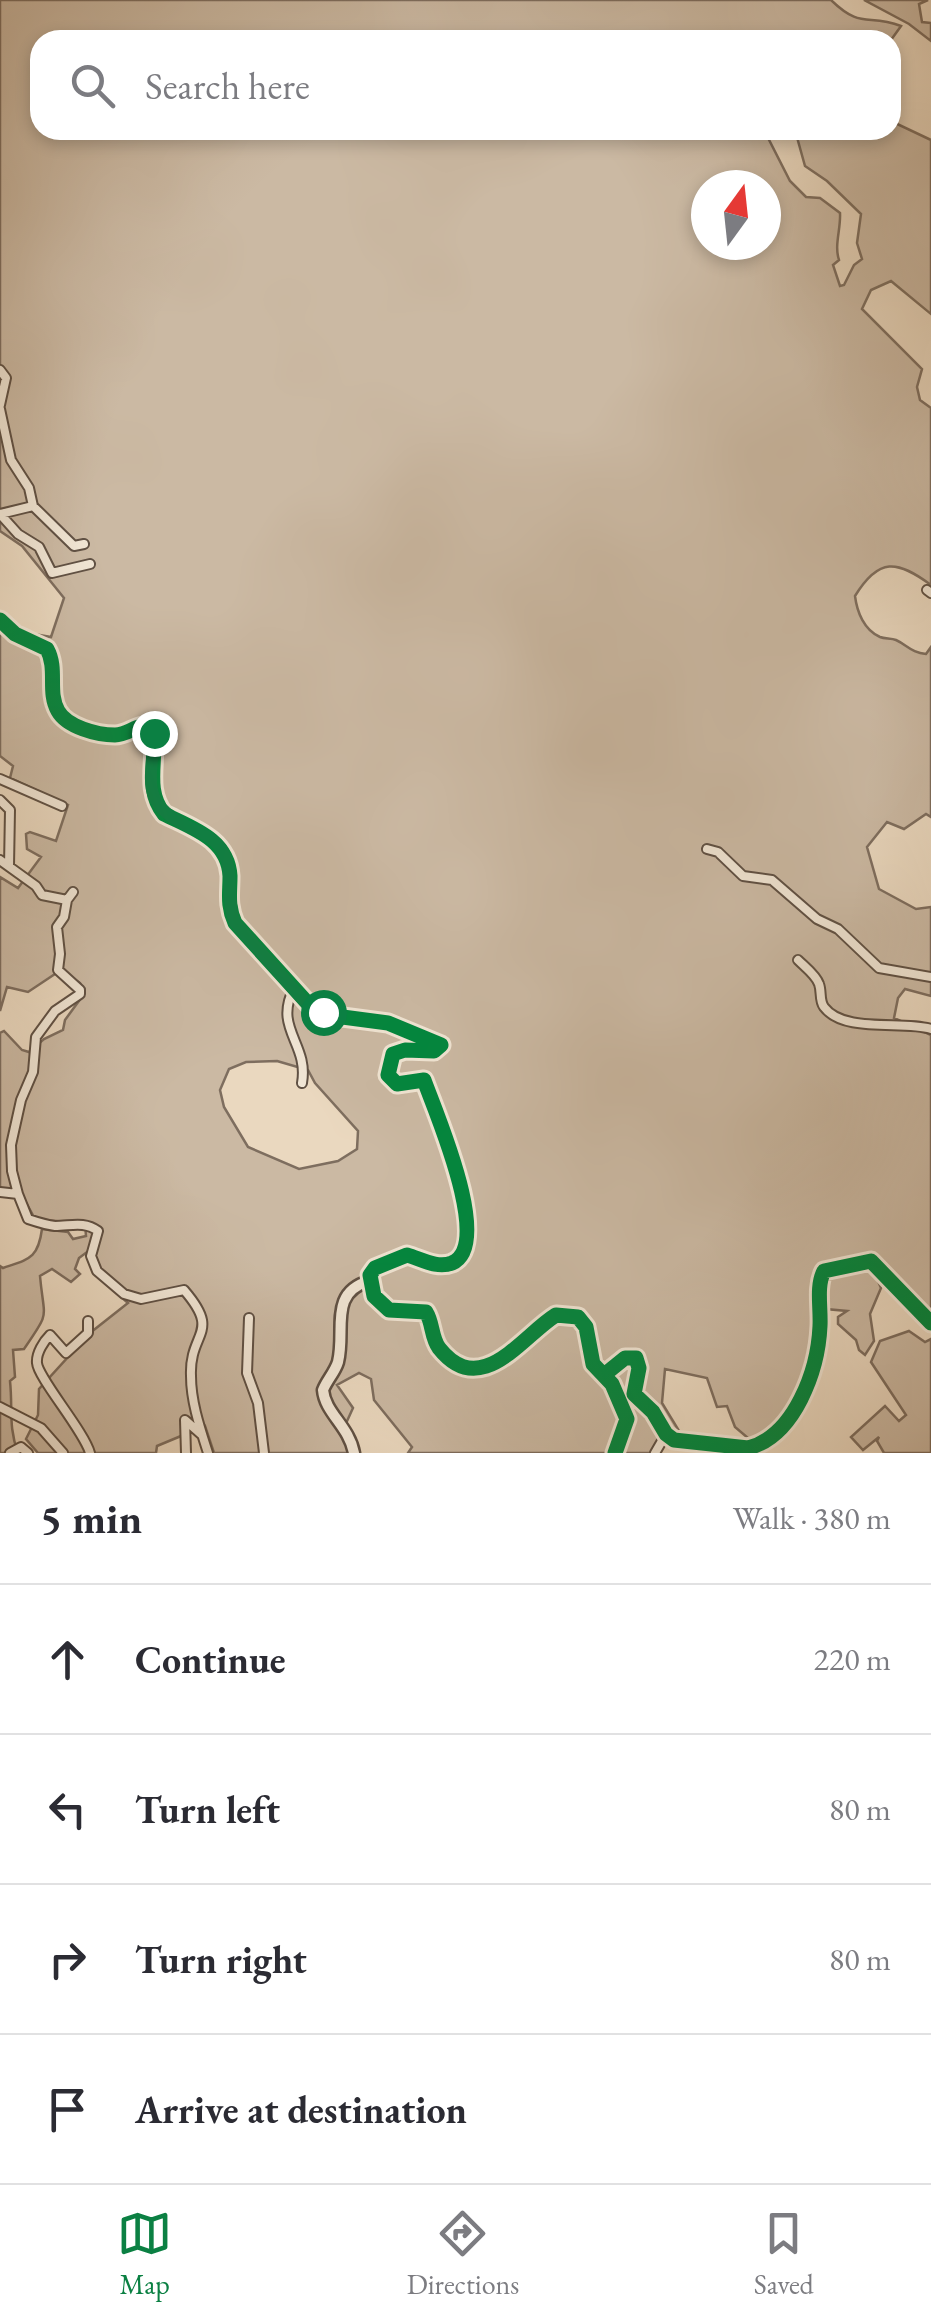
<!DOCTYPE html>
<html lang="en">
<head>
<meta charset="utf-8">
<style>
	:root { --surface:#fff; --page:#f2f2f3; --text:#2b2b33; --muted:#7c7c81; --line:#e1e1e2; --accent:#0b8043 }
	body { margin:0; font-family:"EB Garamond",serif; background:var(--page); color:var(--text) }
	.compass { position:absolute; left:691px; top:170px; width:90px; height:90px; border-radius:50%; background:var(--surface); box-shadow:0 5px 15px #0003; rotate:15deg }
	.stop { position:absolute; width:30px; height:30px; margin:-22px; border:8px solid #0b8043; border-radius:50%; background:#fff }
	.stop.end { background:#0b8043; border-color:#fff; box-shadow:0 2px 10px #0008 }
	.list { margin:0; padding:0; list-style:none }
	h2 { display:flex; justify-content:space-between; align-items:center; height:130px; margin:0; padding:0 40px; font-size:42px }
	h2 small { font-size:32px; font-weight:400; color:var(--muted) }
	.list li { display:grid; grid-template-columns:65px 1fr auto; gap:30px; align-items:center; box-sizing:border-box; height:150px; padding:0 40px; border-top:2px solid var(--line) }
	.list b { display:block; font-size:38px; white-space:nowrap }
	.list em { font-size:32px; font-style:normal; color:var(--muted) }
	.icon { flex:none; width:55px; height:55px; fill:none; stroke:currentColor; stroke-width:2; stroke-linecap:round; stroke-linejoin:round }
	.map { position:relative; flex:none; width:931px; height:1453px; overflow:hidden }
	.search { position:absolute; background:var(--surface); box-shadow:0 5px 15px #0003; left:30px; right:30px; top:30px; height:110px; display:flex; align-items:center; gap:25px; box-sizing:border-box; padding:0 35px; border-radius:30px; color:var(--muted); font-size:38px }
	.sheet { height:730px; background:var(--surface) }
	nav { display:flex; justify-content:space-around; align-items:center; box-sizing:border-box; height:140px; border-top:2px solid var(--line); background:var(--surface); font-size:28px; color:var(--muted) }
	nav a { display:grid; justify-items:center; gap:5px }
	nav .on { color:var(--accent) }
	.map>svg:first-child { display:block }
</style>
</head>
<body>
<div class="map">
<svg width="931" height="1453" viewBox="0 0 931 1453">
	<rect width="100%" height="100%" fill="#ead8bf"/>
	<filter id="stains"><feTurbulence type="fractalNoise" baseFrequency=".002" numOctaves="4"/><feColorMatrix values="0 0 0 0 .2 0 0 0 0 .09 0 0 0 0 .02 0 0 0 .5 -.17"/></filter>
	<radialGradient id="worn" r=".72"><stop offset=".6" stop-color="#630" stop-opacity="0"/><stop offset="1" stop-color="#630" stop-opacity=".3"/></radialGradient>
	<path fill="#cbb9a3" stroke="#7e6e5f" stroke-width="2.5" fill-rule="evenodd" d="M0,0H831C862,30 867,13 901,26L891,40H40V130H764L790,181L806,197L820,198L840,213C841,229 834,245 839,260L833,265L840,286L844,285L854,265L862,259L857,243L861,214L827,181L805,166L795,130H891V121L931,140V314L891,281L871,290L862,309L922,369L917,387L920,400L931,408V585C897,560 879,557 855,596C857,612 864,630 880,637C885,639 891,638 896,640C907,645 912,653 926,654L931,647V817L926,814L904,829L887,822L867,847L879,889L916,909L931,907V996L905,989L898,998L894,1018L931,1035V1319L874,1259L825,1266L810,1376L782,1427L755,1444L735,1427L727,1406L717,1407L707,1378L665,1369L662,1403L684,1439L660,1435L659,1453H408L412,1447L374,1400L371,1379L359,1373L337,1385L353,1408L343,1430L349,1442L348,1453H214L205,1426L157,1446L156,1453H38L26,1439L38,1415L39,1389L90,1333L128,1303L119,1295L121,1292L98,1273L91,1253L87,1252L79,1258L75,1269L80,1274L71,1282L52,1269L40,1276C44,1321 51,1310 24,1349L13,1350L15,1377L10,1381C13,1409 8,1426 18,1453H0V1266L3,1268C29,1259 38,1259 42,1229L68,1232L73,1239L86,1236L85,1224L35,1219L22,1195L0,1187V1033L4,1031L22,1050L29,1052L44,1039L63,1030L65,1020L84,994L80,983L61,970L28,992L7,987L0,1011V877L18,888L41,857L27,849L26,834L30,832L56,841L68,805L10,778L13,766L0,756V628L51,637L64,598L22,546L0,531ZM706,185H766V245H706ZM277,1061L308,1070L315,1083L358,1131L357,1149L338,1161L299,1169L248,1147L224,1107L220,1090L229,1069L246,1062Z
		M864,0H928L919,4L922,22L931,23V41L909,24Z
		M863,1265L872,1267L881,1288L870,1314L874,1341L865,1355L859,1350L856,1340L838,1324V1317L847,1311L826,1309L827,1277Z
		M909,1331L925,1342L931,1339V1453H884L877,1441L879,1437L863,1450L851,1437L885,1406L899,1421L906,1415L871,1362L880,1341Z"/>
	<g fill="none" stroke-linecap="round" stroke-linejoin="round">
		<g stroke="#605144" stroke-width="12">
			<path id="minor" d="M0,370L6,378L0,405
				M0,409L11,460L29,488L33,506L74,546L84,544
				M0,514L18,534L39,547L52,573L90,564
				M0,514L33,506
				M927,590L931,593
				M0,620L15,634L47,649C58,669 47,692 58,711C67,727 97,735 115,735C129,735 138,722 152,727C159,757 143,788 164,814C192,828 228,839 230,876C230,894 227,905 235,923L312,1008L335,1016L388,1023L441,1045
				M0,779L62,806
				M0,800L10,810L9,866
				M707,849L718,852L743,876L772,880L817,919L838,929L879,968L931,977
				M0,860L36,886L42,895L67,900L73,892
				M798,960C805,967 816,975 819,984C822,992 819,1000 824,1007C844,1034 904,1020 931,1029
				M294,988C273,1029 309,1043 302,1083
				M441,1045L434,1051L405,1050L393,1054L388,1075L397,1084L424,1080C435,1111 494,1245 452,1263C437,1269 421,1259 407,1255L375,1268L370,1275L374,1296L389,1310L426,1312C433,1323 431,1337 439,1348C481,1401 522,1336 556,1315L578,1317L586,1327L593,1364L612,1384L627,1419L615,1453
				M0,1192L18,1194L28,1219C37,1222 46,1225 55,1226C71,1226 84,1221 98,1231L91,1256L97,1271L124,1294L141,1299L184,1290C222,1334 189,1331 191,1376C191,1402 200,1428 208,1453
				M18,1194L12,1171L11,1145L21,1100L33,1072L36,1037L55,1011L80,994V990L58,970L60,954L57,927L64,917L67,900
				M249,1318L247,1373L258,1403L264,1453
				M88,1321V1333L66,1353L50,1335C44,1341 36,1353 37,1363C38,1378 84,1431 90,1453
				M0,1407L41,1428L63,1453
				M10,1453L21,1447L28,1453
				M186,1453L185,1420L202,1435
				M655,1453L666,1434"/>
		</g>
		<g stroke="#605144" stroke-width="15">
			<path id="tertiary" d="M604,1375L625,1358H636L639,1368L634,1394L653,1412L666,1434L674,1440L748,1448C795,1436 818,1370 820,1326C821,1308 816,1286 824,1271L871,1261L931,1323
				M354,1453C349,1426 325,1413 323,1390C327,1380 335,1372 338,1362C346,1330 328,1293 369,1281"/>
		</g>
		<use href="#minor" stroke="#f1e6d5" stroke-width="8"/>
		<use href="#tertiary" stroke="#f1e6d5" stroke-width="10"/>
		<g stroke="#f1e6d5" stroke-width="21">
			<path id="cycleway" d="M0,620L15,634L47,649C58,669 47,692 58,711C67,727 97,735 115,735C129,735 138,722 152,727C159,757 143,788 164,814C192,828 228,839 230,876C230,894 227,905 235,923L312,1008L335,1016L388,1023L441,1045
				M441,1045L434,1051L405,1050L393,1054L388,1075L397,1084L424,1080C435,1111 494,1245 452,1263C437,1269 421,1259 407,1255L375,1268L370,1275L374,1296L389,1310L426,1312C433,1323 431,1337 439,1348C481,1401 522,1336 556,1315L578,1317L586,1327L593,1364L612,1384L627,1419L615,1453
				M604,1375L625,1358H636L639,1368L634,1394L653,1412L666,1434L674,1440L748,1448C795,1436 818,1370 820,1326C821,1308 816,1286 824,1271L871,1261L931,1323"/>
		</g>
		<use href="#cycleway" stroke="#00873e" stroke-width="15"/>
	</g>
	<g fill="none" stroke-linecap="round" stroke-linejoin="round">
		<path stroke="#0b8043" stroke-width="12" d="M154,733C152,781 139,802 187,826C198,831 212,837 220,847C236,869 225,898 235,923L304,1001L323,1012"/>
	</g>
	<rect width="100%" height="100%" filter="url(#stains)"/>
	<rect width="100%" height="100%" fill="url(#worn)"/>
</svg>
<svg class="compass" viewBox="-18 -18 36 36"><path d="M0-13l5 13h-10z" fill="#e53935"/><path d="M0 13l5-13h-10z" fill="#7c7c81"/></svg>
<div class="stop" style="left:323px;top:1012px"></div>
<div class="stop end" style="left:154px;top:733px"></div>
<div class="search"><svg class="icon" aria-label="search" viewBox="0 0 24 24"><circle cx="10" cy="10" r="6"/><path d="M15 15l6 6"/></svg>Search here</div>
</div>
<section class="sheet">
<h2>5 min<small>Walk · 380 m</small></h2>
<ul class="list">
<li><svg class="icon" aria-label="ahead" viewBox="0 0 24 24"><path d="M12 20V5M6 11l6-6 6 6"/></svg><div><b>Continue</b></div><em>220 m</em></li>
<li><svg class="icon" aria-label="left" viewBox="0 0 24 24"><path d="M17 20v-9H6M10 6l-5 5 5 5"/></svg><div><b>Turn left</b></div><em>80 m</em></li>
<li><svg class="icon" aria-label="right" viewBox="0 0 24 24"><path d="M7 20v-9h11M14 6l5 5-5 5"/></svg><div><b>Turn right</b></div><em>80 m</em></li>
<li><svg class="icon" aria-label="arrive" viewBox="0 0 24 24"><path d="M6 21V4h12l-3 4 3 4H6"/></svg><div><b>Arrive at destination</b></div></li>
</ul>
</section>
<nav>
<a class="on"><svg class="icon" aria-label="map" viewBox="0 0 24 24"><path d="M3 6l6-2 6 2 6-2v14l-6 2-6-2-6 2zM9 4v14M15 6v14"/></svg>Map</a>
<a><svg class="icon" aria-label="directions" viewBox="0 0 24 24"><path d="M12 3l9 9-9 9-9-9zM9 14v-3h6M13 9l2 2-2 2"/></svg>Directions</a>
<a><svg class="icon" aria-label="saved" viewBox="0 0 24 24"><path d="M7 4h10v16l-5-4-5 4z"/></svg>Saved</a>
</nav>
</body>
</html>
